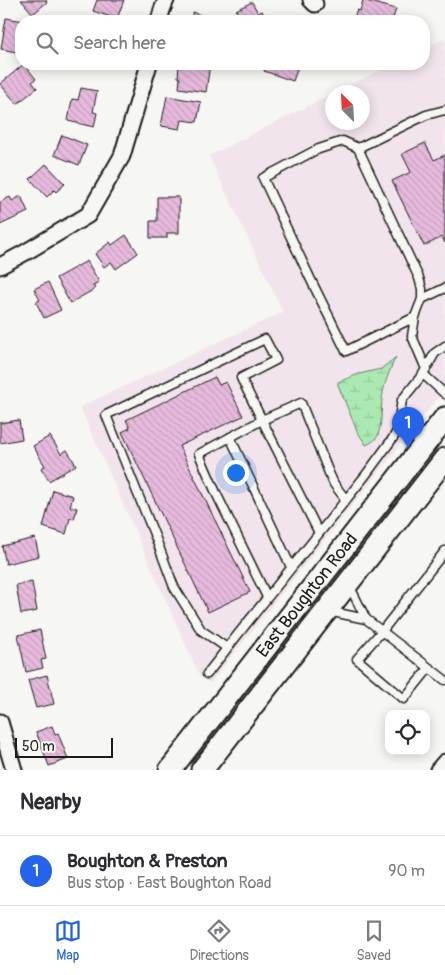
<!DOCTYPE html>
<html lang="en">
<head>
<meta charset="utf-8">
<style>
	:root { --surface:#fff; --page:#f7f7f7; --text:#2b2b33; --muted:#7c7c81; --line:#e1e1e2; --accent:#2563eb }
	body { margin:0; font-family:Pangolin,sans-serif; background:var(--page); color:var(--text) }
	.controls { position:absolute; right:15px; bottom:15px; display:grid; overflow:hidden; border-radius:10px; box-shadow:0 2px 12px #0003 }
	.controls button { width:45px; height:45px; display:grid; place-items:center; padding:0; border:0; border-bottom:1px solid var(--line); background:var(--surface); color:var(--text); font:25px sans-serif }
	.compass { position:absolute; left:325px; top:85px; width:45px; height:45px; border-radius:50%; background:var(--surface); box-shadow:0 2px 12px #0003; rotate:336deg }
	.scale { position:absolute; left:15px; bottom:12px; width:98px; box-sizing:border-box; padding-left:5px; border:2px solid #1c1c1c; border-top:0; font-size:14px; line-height:18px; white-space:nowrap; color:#1c1c1c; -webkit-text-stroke:4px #f6f6f2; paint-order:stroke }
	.you { position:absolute; left:235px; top:472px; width:18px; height:18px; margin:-12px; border:4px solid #fff; border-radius:50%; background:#1a73e8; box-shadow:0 0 0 8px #1a73e833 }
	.badge { display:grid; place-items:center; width:32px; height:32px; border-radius:50%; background:var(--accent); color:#fff; font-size:16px; font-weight:700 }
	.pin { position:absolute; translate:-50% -41px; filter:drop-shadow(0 1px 2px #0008) }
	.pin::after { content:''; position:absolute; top:26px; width:18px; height:15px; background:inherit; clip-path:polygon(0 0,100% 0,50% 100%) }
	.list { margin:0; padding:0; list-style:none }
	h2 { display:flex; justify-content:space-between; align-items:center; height:65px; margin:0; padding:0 20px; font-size:21px }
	h2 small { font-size:16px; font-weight:400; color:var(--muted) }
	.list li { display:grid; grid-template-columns:32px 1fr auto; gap:15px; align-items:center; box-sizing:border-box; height:70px; padding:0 20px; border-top:1px solid var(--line) }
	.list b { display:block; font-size:19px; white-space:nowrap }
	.list p { margin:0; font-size:16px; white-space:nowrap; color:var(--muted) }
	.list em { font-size:16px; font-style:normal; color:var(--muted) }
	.icon { flex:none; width:28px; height:28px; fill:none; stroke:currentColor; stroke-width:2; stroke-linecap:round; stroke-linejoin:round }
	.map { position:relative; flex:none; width:445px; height:770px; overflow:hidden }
	.search { position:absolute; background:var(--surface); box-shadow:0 2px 12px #0003; left:15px; right:15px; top:15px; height:55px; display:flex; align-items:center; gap:12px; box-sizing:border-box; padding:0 18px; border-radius:20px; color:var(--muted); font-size:19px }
	.sheet { height:135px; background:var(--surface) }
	nav { display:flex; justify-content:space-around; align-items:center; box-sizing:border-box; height:70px; border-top:1px solid var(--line); background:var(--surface); font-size:14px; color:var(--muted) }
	nav a { display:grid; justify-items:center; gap:2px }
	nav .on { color:var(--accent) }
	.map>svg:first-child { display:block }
</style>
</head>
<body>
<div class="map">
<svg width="445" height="770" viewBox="0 0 445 770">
	<defs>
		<pattern id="wetland-marsh" width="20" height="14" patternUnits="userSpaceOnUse" patternTransform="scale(1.25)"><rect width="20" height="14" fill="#aaeab2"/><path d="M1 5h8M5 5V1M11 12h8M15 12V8" fill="none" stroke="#92c898"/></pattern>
		<pattern id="building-back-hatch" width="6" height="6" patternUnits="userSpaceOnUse" patternTransform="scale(1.25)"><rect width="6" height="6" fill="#e7badd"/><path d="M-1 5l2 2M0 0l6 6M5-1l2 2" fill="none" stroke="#c69fbd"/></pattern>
	</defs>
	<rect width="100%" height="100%" fill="#f6f6f2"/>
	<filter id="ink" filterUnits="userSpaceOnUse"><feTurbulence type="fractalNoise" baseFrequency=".02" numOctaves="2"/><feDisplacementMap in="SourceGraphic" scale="10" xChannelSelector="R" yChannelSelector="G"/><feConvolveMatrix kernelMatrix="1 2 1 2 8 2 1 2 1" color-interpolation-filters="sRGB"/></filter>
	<g filter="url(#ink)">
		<path fill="#f2e4ec" d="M445,38V389L210,683L200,677L80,407L283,312L209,156L332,94V122H362V92H336L393,64H424V49Z"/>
		<path fill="url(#wetland-marsh)" stroke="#638367" d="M396,357C389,371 384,384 382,399C381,411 382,424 378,435C376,440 371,443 366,445L357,431L338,385V382L359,374L381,369Z"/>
		<path fill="url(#building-back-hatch)" stroke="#1c1c1c" d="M21,0H46L47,2L33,14Z
			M97,0H124L117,19L93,11Z
			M363,0L396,9L392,21H353L357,10L360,11Z
			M252,2L258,13L262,11L267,21H241L236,10Z
			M193,12L210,19L209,21H190Z
			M6,18L24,21H21V53L1,49Z
			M24,64L36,79L32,82L37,88L17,104L0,84Z
			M185,64H210L206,92L179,88L180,78L178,77L179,66L185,67Z
			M266,64H299L293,81L264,71Z
			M320,64H337L323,70Z
			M81,88L97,91L93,112L97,113L94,127L68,121L72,99L78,100Z
			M167,96L201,102L197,122L182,120L180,129L161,126Z
			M62,135L87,145L79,165L54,155Z
			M425,143L434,160L445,155V243L442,237L424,246L392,181L411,172L402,154Z
			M46,164L65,184L56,192L54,190L47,197L30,179Z
			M21,196L28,212L0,225V202L10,197L12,201Z
			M157,197H179V233H167V238H150V221H157Z
			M126,235L138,253L116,269L111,262L104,267L95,254L110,242L112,245Z
			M87,261L99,282L93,285L95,289L70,303L56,278Z
			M48,282L61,310L44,318L36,302L40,300L34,289Z
			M215,377L219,385L226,382L243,416L179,446L250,592L208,612L122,432L130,428L126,420Z
			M19,420L22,439L0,443V423Z
			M50,436L61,454L67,450L76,465L49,481L41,468L45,466L33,446Z
			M53,490L73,496L70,507L77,508L74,519L70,518L66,534L43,527Z
			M35,538L39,556L6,564L2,546Z
			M32,582L37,611L21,614L16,585Z
			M40,630L46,659L41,660L43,668L26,672L18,635Z
			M47,675L54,704L36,708L28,680Z
			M52,726L55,734L58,733L68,759L49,766L36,732Z"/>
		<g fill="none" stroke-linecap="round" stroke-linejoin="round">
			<g stroke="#1c1c1c" stroke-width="11">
				<path id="lane" d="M358,148L426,115L445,110
					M422,299L445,288
					M415,317L346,351L311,280L263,178L316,150L343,141L358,148L419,278L422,289V299L415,317L412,336L426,369
					M423,374L445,394
					M230,437L291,567
					M267,597L217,495L199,454L262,420L319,533
					M328,611L366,619L349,585
					M366,619L445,680
					M227,648L201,630L174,587L156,539L106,415L265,339L276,360L241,378L262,420L301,403L329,473L334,484L346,500
					M429,668L404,699L357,659L382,631L445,551
					M207,674L239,633L365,476L393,438L401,425L400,412L402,400L423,374L435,353L445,346"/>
			</g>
			<g stroke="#1c1c1c" stroke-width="19">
				<path id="street" d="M311,0L315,4
					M159,21L162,10L166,0
					M0,266L26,252L88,215L122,156L149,64
					M0,722L14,770
					M438,770L445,762"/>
			</g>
			<g stroke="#1c1c1c" stroke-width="25">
				<g id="secondary">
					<path id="s1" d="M170,770L445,418"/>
					<path d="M202,770L445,459"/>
				</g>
			</g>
			<use href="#lane" stroke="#f6f6f2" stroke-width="8"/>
			<use href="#street" stroke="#f6f6f2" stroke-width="15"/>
			<use href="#secondary" stroke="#f6f6f2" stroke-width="21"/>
		</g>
	</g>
	<g text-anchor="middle" stroke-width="4" stroke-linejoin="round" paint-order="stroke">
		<g font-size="18" fill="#1c1c1c" stroke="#f6f6f2">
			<text dy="6" stroke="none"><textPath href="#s1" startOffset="222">East Boughton Road</textPath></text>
		</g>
	</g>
</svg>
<div class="controls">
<button><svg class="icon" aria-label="locate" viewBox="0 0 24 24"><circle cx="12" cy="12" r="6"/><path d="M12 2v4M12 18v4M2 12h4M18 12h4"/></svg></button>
</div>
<svg class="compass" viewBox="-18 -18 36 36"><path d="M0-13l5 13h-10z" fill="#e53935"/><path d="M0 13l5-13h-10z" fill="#7c7c81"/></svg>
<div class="scale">50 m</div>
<div class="you"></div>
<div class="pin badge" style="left:408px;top:448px">1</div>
<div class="search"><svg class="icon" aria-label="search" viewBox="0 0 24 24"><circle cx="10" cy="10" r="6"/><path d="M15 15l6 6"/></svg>Search here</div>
</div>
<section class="sheet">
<h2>Nearby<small></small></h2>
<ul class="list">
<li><span class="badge">1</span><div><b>Boughton &amp; Preston</b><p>Bus stop · East Boughton Road</p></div><em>90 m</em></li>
</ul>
</section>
<nav>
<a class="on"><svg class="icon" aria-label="map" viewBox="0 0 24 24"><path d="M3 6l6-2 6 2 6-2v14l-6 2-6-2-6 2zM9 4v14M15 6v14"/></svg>Map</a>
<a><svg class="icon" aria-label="directions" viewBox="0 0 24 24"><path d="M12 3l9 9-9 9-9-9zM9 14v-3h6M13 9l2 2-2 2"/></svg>Directions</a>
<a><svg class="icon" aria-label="saved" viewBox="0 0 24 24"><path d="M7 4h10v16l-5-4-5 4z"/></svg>Saved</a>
</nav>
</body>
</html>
